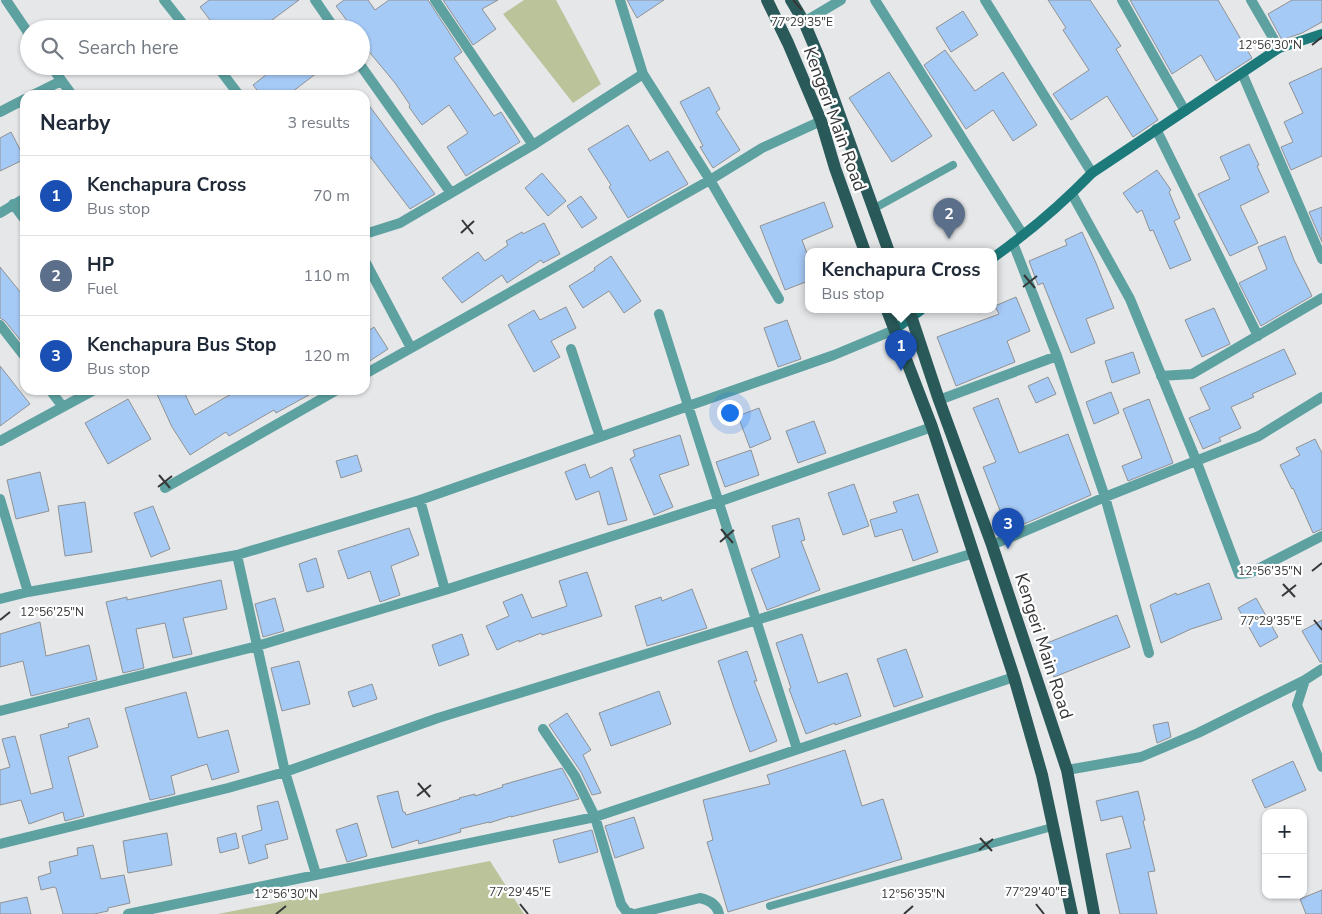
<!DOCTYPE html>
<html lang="en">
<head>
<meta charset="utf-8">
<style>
	:root { --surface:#fff; --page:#f6f6f7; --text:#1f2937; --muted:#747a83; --line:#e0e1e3; --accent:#ea580c }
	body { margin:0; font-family:"Nunito Sans",sans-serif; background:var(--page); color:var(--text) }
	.controls { position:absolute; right:15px; bottom:15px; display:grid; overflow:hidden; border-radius:10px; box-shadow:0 1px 4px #0004 }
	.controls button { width:45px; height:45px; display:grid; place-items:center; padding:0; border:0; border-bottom:1px solid var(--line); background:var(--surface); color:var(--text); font:25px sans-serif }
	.you { position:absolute; left:729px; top:412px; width:18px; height:18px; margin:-12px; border:4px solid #fff; border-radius:50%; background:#1a73e8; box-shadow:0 0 0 8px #1a73e833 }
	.badge { display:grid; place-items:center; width:32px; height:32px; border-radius:50%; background:var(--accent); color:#fff; font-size:16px; font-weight:700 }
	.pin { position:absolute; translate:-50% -41px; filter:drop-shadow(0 1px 2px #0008) }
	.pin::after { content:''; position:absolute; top:26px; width:18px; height:15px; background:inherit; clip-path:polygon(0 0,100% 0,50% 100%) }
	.popup { position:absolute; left:805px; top:248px; width:192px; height:65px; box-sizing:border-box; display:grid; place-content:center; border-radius:10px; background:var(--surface); filter:drop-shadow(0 1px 4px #0005); font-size:16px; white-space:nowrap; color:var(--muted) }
	.popup b { font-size:19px; color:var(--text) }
	.popup::after { content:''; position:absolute; left:50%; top:100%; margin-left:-10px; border:10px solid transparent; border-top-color:var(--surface) }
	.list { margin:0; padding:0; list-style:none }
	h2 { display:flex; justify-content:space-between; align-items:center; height:65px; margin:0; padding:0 20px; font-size:21px }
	h2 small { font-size:16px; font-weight:400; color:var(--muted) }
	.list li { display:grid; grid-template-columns:32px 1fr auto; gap:15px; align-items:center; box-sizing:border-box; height:80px; padding:0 20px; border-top:1px solid var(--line) }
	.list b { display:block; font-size:19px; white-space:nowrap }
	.list p { margin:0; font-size:16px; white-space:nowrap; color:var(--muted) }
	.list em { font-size:16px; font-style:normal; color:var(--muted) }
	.icon { flex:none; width:28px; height:28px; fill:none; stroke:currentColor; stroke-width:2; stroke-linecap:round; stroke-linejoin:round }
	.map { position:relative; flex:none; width:1322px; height:914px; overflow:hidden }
	.search { position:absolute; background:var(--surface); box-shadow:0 1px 4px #0004; left:20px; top:20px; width:350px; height:55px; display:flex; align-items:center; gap:12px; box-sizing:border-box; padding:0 18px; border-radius:28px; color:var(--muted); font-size:19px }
	.panel { position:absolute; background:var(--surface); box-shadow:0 1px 4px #0004; left:20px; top:90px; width:350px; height:305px; border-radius:15px }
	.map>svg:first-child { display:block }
</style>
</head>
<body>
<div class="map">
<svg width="1322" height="914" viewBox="0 0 1322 914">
	<rect width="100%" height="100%" fill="#e6e7e9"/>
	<path fill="#bac399" d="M524,0H556L601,84L573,103L503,14Z
		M490,861L524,914H218Z"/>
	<path fill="#a6caf6" stroke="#909293" d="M209,0H299L268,23L272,29H217L200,7Z
		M344,0H368L375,10L389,0H428L462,52L454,58L494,116L501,112L520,142L466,176L447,147L468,133L449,105L422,125L409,107L410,105L395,83L366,48L365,37L361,40V29H353L336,6Z
		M443,0H498L482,9L496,29L473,45Z
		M627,0H664L637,18Z
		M1048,0H1090L1121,46L1116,49L1158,120L1133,137L1107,96L1071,120L1053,94L1089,70L1063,30L1066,28Z
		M1130,0H1218L1252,58L1216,81L1201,55L1172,74Z
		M1292,0H1322V22L1302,33L1282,40L1268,14Z
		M963,11L978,35L951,52L936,28Z
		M945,50L975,91L1003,72L1037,125L1013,141L993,110L966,129L924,65Z
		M277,66H326L288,95H261L253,85Z
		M1322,68V156L1291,170L1281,147L1293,142L1284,122L1303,113L1289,83Z
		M889,72L932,136L892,162L849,98Z
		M709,87L720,109L716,112L740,150L713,168L700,147L703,146L680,102Z
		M365,100L435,194L410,209L365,150Z
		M628,125L650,161L668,151L688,184L628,218L609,187L611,185L588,149Z
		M11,132L25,159L0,171V138Z
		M1249,144L1259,165L1257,166L1269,192L1240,206L1258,243L1230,256L1198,194L1230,179L1220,157Z
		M1157,170L1171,190L1169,192L1180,218L1174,221L1191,260L1170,269L1153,230L1150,231L1142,210L1137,213L1123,193Z
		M542,173L566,201L548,216L525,188Z
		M581,196L597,218L582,228L567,206Z
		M824,202L833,227L802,240L808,256V281L785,290L760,226Z
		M1322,207V242L1309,212Z
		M544,223L560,254L543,263L541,260L507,283L502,275L462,303L442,278L478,252L485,261L508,245L506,241L522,232L523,234Z
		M1082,232L1096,263L1114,308L1086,319L1095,343L1071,353L1043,283L1038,285L1029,261L1067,245L1065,240Z
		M1285,236L1294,260L1312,296L1261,326L1239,283L1267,269L1258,247Z
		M611,256L641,301L624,313L609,291L583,308L569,286L595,270L594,268Z
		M0,267L25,298V346L5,321L0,318Z
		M1016,297L1030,331L1007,341L1015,362L956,386L937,337L999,314L995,306Z
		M566,307L576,328L551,341L560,357L534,372L508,325L534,310L540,320Z
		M1214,308L1230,344L1202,357L1185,320Z
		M787,320L801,359L778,367L764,328Z
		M374,327L388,349L365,364V333Z
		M1284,349L1296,374L1252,394L1254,397L1231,407L1241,428L1219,438L1221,441L1203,449L1189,418L1210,409L1200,388Z
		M1133,352L1140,373L1112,383L1105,361Z
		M0,366L30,404L0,426Z
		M1048,377L1056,394L1036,403L1028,386Z
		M155,390H183L195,415L238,390H318L276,413L274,410L229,436L226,432L190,455L172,427Z
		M1111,392L1119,413L1094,424L1086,402Z
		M998,398L1019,453L1068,434L1091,495L1008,531L983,467L996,462L973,408Z
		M128,399L151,439L108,464L85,423Z
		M1149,399L1173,463L1128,481L1122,466L1142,458L1123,409Z
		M759,408L771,439L750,448L738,416Z
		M814,421L826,453L798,463L786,431Z
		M680,435L689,465L659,475L673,507L654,515L630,459L635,456L633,450Z
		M1315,439L1322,453V529L1313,533L1293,488L1292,489L1280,465L1300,455L1296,448Z
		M751,450L759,475L725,487L716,462Z
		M357,455L362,471L341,478L336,461Z
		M585,464L590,478L612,467L627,520L608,525L599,491L576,500L565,472Z
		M40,472L49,511L16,519L7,480Z
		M854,484L869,526L843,535L828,493Z
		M918,494L938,552L913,561L902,529L875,537L870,520L897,512L893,502Z
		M85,502L92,552L65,556L58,506Z
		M153,506L170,549L151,557L134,513Z
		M799,518L805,540L801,541L820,590L767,610L751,569L780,557L772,526Z
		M409,528L419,555L391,566L400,595L380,602L370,571L348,579L338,551Z
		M316,558L324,587L307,592L299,564Z
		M587,572L602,616L542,635L541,633L519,642V640L497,650L486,626L509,616L503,602L522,594L532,618L567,606L559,581Z
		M221,580L227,609L183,618L192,654L173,658L165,623L136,629L144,668L123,673L106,602L127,597V600Z
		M1209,583L1222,619L1191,629L1161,643L1150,605L1176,593L1177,595Z
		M692,589L707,628L647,646L635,606L661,597L662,601Z
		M275,598L284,631L263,637L255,604Z
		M1256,598L1278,637L1260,647L1238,608Z
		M1117,615L1130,647L1054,677L1042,645Z
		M1322,620V662H1320L1302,631Z
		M40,622L46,656L89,645L97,680L31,696L23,661L0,667V634Z
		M462,634L469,655L439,666L432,645Z
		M802,634L818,683L847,673L861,716L835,725V723L806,734L789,689L791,688L776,643Z
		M906,649L923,697L894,707L877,659Z
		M747,651L757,681H754L777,741L750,752L734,708L718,661Z
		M299,661L310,704L282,711L271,668Z
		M372,684L377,699L353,707L348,692Z
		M659,691L671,724L611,746L599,713Z
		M186,692L198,738L228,730L239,772L212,780L207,764L171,776L175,794L150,800L125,708Z
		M567,713L591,750L583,755L601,793L592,795L581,772L549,725Z
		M89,718L98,747L68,757L84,816L65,821L63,812L29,824L21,800L0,805V770L10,767L2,739L15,736L31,794L53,788L40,735L69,727L68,724Z
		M1168,722L1171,737L1157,743L1153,725Z
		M845,750L862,806L883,799L902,859L728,912L707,842L713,840L703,800L770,784L767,775Z
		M1293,761L1306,790L1265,808L1252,780Z
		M562,768L579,799L511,817V816L489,823V822L460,829L461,832L419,844L418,840L392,848L377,796L398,791L403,812H405L406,815L460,799L459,798L475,794V796L503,787L502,785Z
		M1138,791L1145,820L1143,821L1155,871L1148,872L1157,914H1120L1106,854L1131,848L1122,816L1101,821L1096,801Z
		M278,801L288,839L265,845L268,858L249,864L242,836L262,830L257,806Z
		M634,817L644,848L615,858L605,826Z
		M357,823L367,856L347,862L336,830Z
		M592,830L598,852L559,863L553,840Z
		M167,833L172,865L128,873L123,841Z
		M236,833L239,848L220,853L217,838Z
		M93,845L101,879L124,875L130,903L108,908V911L94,914H63L56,888L54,887L41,890L38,877L51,873L49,862L78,855L77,848Z
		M1322,890V914H1306L1300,899Z
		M27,897L31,914H0V903Z"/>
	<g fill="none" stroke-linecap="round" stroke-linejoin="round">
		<path stroke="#5ea1a1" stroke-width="8" d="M873,209L953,165
			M770,906L1052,827"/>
		<path stroke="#5ea1a1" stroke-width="10" d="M6,0L29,34
			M164,0L187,29
			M315,0L335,29
			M435,0L533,145
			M620,0L643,74L710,180L779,299
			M875,0L1023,235
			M985,0L1092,173
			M1122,0L1185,111
			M1251,0L1279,48
			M804,22L841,0
			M51,66L72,95
			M217,66L239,95
			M361,66L451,193
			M1242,73L1322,259
			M33,95L61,81
			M0,112L25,99
			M1156,129L1258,336
			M1072,194L1130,299L1196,460L1239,574L1250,573L1322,536
			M13,204L25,220
			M0,213L25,198
			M365,234L400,223L533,145L643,74
			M1013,243L1057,356L1105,497L1149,653
			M365,261L411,348
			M659,314L797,749
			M0,325L25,357
			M571,349L600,437
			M365,374L710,180L762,148L821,121
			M1161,376L1192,374L1322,298
			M50,390L63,407
			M939,400L1057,356
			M0,441L94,390
			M165,488L337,390
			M0,499L28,592
			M420,500L445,590
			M992,545L1105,497L1259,436L1322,397
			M237,555L285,772L316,874
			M0,599L28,592L237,555L304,535L420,500L600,437L834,355L894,330
			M1305,680L1297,705L1322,767
			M0,711L257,646L445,590L718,502L932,427
			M543,729L575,776L595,817L621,904L626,911L633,914
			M1067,770L1141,757L1198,733L1305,680L1322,669
			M0,844L228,788L285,772L438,718L974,553
			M128,914L595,817L1014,677
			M635,914L700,898C709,900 717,904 719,914"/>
		<path stroke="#1d7a7b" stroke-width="10" d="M994,257C1029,232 1062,204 1092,173L1279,48L1322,34
			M894,330L921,310"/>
		<path stroke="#295959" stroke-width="12" d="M767,0L788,43L821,121L835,168L865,252
			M791,0L804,22L818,55L889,252
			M887,310L932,427L1014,677L1042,775L1072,914
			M909,310L939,400L992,545L1067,770L1094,914"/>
	</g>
	<path fill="none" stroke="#363738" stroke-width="2" d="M793,0L802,10M1312,45L1322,37M462,220L473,234M461,233L474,221M1024,275L1035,288M1023,287L1037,276M159,475L170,488M158,487L172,476M721,529L733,543M720,542L734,530M1312,571L1322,563M1283,584L1295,597M1282,596L1296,585M0,620L10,612M1314,620L1322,630M418,783L430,797M417,796L431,785M980,838L992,851M979,850L993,839M520,904L528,914M1036,904L1044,914M276,914L286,906M904,914L913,906"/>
	<g text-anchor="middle" stroke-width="4.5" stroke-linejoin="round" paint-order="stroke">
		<g font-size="18" fill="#363738" stroke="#fff">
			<text transform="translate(835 119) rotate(70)" y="6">Kengeri Main Road</text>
			<text transform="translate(1044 646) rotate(72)" y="6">Kengeri Main Road</text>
		</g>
	</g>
	<g font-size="12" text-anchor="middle" fill="#363738" stroke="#fff" stroke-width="4.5" stroke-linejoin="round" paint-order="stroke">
		<text x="802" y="26">77°29'35"E</text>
		<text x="1270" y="49">12°56'30"N</text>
		<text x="1270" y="575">12°56'35"N</text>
		<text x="52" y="616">12°56'25"N</text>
		<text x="1271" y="625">77°29'35"E</text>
		<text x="520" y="896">77°29'45"E</text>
		<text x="1036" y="896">77°29'40"E</text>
		<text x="286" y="898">12°56'30"N</text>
		<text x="913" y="898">12°56'35"N</text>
	</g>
</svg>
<div class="controls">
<button>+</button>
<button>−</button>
</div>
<div class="you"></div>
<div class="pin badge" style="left:901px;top:371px;background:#1a4fb4">1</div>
<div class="popup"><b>Kenchapura Cross</b>Bus stop</div>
<div class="pin badge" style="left:949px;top:239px;background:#5c6f8a">2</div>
<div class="pin badge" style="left:1008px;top:549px;background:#1a4fb4">3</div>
<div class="search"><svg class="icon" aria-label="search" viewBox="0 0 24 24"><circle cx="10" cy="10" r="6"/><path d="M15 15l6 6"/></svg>Search here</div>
<section class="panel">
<h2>Nearby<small>3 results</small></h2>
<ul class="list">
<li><span class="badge" style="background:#1a4fb4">1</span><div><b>Kenchapura Cross</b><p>Bus stop</p></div><em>70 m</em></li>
<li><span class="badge" style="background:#5c6f8a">2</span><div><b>HP</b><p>Fuel</p></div><em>110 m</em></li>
<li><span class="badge" style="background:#1a4fb4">3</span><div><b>Kenchapura Bus Stop</b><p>Bus stop</p></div><em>120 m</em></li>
</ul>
</section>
</div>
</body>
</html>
